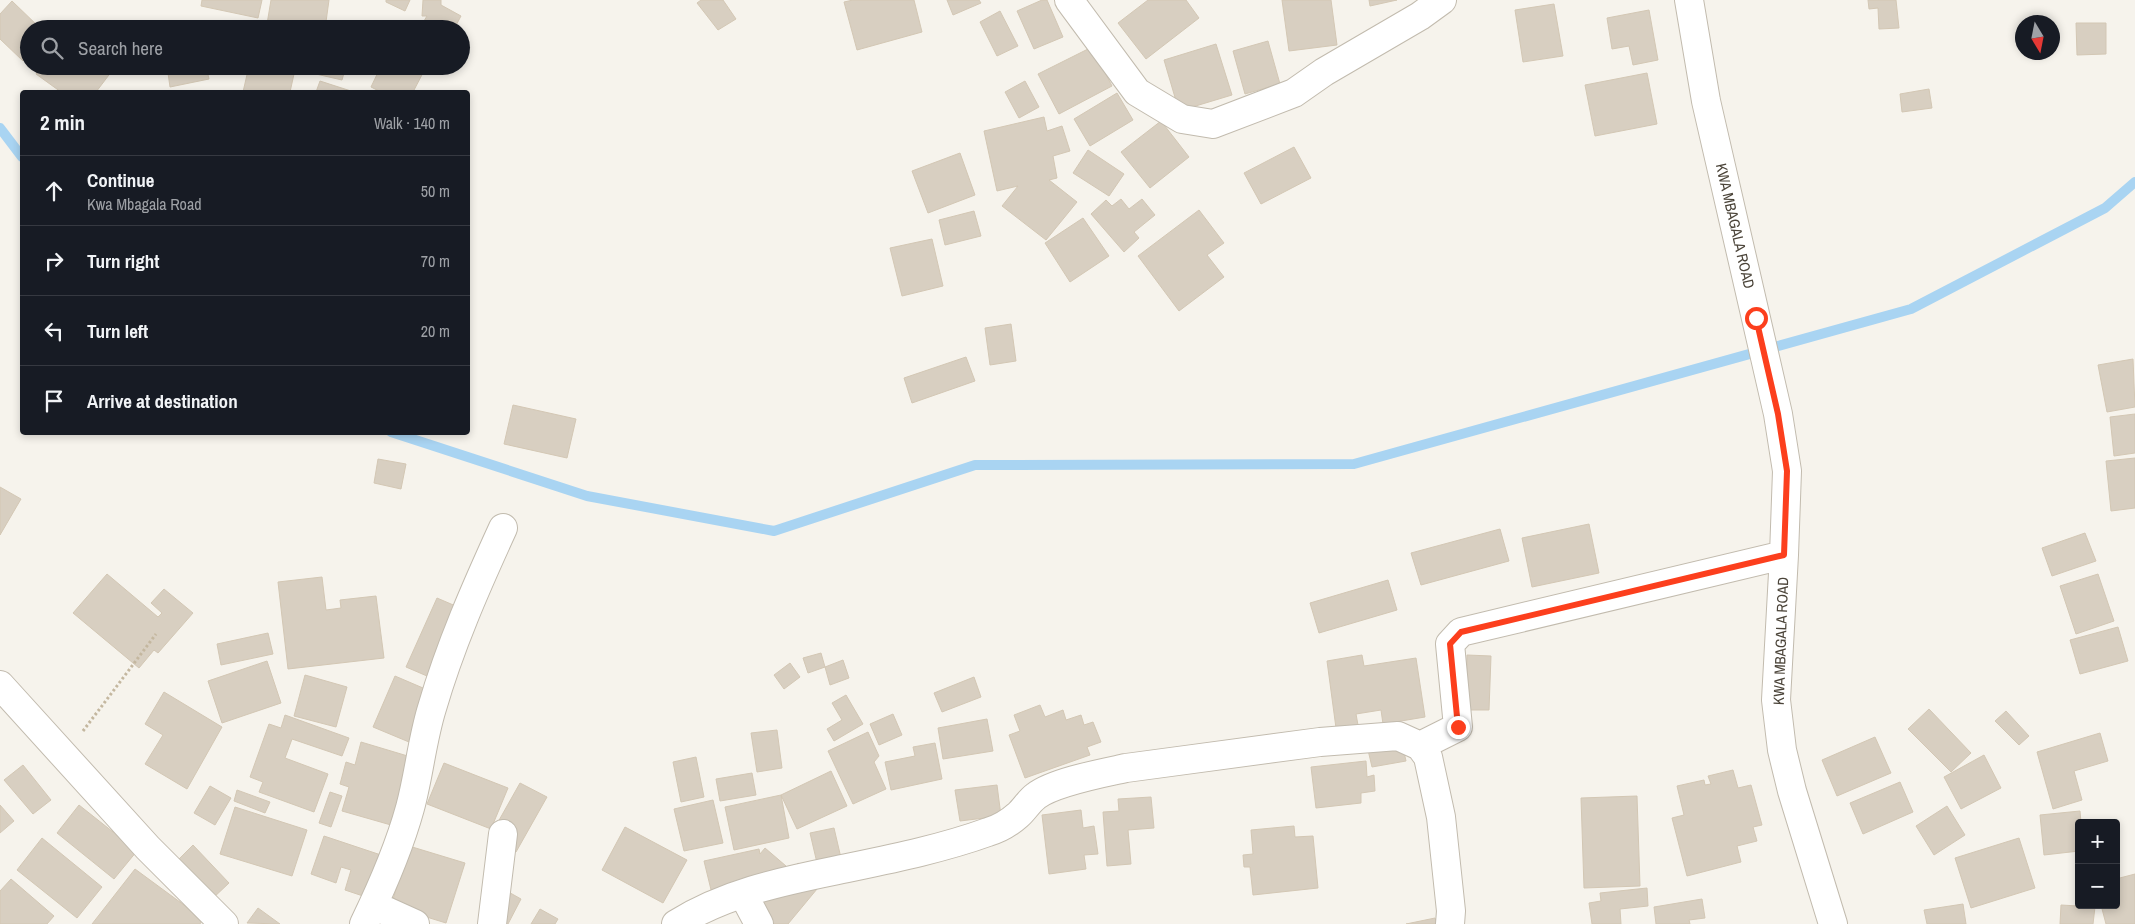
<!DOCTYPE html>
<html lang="en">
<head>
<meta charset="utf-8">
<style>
	:root { --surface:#171b24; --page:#242831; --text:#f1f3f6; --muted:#9ea1a6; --line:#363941 }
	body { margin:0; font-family:"Archivo Narrow",sans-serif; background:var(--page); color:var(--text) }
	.controls { position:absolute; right:15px; bottom:15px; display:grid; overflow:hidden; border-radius:5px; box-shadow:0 2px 8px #0003 }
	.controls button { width:45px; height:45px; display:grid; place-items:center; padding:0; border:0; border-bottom:1px solid var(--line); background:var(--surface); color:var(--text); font:25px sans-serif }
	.compass { position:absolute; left:2015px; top:15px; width:45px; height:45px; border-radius:50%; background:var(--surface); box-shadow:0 2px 8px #0003; rotate:170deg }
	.stop { position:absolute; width:15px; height:15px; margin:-11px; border:4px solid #fc3f1d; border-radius:50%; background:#fff }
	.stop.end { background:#fc3f1d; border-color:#fff; box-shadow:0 1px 5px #0008 }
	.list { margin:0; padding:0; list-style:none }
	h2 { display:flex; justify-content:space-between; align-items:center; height:65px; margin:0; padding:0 20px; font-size:21px }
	h2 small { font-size:16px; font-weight:400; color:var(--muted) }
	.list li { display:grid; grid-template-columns:32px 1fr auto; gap:15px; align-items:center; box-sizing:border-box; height:70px; padding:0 20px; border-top:1px solid var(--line) }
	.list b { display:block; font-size:19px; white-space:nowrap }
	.list p { margin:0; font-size:16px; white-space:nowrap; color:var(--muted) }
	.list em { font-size:16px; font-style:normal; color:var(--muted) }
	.icon { flex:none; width:28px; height:28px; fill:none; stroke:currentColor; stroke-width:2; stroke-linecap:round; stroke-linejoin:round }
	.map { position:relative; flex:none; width:2135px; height:924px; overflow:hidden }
	.search { position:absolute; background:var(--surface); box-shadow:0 2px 8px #0003; left:20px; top:20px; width:450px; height:55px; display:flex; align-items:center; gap:12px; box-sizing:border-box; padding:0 18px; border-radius:28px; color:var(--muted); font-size:19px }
	.panel { position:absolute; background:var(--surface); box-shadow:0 2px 8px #0003; left:20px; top:90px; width:450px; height:345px; border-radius:5px }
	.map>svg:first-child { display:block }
</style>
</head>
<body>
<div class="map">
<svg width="2135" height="924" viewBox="0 0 2135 924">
	<rect width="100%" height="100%" fill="#f6f3ec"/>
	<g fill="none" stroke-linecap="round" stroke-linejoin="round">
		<path stroke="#a9d4f2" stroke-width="10" d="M0,128L22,157
			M391,432L587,496L774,531L975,465L1354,464L1911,309L2105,208L2135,182"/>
	</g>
	<path fill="#d8cfc1" stroke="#d3c7b4" d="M202,0H262L258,18L201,6Z
		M271,0H329L325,29H306L267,24Z
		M386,0H410L405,11L386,2Z
		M423,0H441V5L461,16L454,29H419L427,16H422Z
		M701,0H723L736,19L718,30L697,3Z
		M853,0H914L922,32L857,50L844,2Z
		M947,0H979L981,3L953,15Z
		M1042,0H1047L1063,37L1034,49L1017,11Z
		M1148,0H1186L1199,18L1146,59L1118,23Z
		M1282,0H1331L1337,45L1289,51Z
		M1369,0H1397L1370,6Z
		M1868,0H1896L1899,28L1879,29L1878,8L1869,9Z
		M12,1L41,29H29V55L23,61L0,39V14Z
		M1554,4L1563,56L1523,62L1515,10Z
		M1649,10L1658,60L1633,65L1629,46L1612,49L1607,18Z
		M1000,11L1018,46L997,56L980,22Z
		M2076,23H2106V54L2077,55Z
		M1268,41L1280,84L1245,94L1233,51Z
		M1216,44L1232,95L1179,111L1164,60Z
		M1092,47L1112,86L1059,114L1038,74Z
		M41,66H114L115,67L96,92H61L36,74Z
		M167,66H206L209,79L170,87Z
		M249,66H259L294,74L290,92H243Z
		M318,66H346L342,80L316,74Z
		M381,66H435L433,71L426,67L413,92H381L371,87Z
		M1647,73L1657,124L1595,136L1585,85Z
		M320,81L354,92H316Z
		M1025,81L1039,107L1019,118L1005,92Z
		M1929,89L1932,108L1902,112L1900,94Z
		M1117,93L1133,120L1090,146L1074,119Z
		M1044,117L1047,131L1062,126L1070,151L1053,156L1057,178L1049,180L1077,202L1046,240L1002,206L1018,186L997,191L984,131Z
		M1161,121L1189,157L1150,188L1121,152Z
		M1294,147L1311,178L1261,204L1244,173Z
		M1088,150L1124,174L1109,196L1073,173Z
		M960,153L975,195L928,213L912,171Z
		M1121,199L1129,209L1142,199L1155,215L1134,232L1139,238L1124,252L1091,214L1106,200L1112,206Z
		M1199,210L1224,243L1207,255L1224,277L1179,311L1138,256Z
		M974,211L981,236L945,245L939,220Z
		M1083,218L1109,256L1070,282L1045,243Z
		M932,239L943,286L902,296L890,248Z
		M1011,324L1016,361L990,365L985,328Z
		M966,357L975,381L912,403L904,378Z
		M2133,359L2135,407L2107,412L2098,365Z
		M513,405L576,419L567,458L504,444Z
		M2135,414V453L2114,456L2110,417Z
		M2135,458V508L2111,511L2106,461Z
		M378,459L406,464L401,489L374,483Z
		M0,487L21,499L0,535Z
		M1589,524L1599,573L1532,587L1522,538Z
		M1500,529L1509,561L1421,585L1411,553Z
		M2085,533L2096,561L2052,576L2042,548Z
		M107,574L158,617L162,613L151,603L164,589L193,613L158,653L154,650L139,668L73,613Z
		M2098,574L2114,621L2076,634L2060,586Z
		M322,577L326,610L341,608L340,600L376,596L384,658L288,669L278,582Z
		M1388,580L1397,610L1319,633L1310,603Z
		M437,598L472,613L441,682L406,667Z
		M2118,627L2128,661L2080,674L2070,640Z
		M268,633L273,654L221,665L217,644Z
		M821,653L825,667L808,673L803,658Z
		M1362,655L1364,666L1416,658L1425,717L1383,724L1381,710L1356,714L1358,725L1336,728L1327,661Z
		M1467,655L1491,656L1489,710H1466Z
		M843,660L849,678L830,685L825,667Z
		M267,661L281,703L222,723L208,681Z
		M790,663L800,677L784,689L774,675Z
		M305,675L347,687L336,727L294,716Z
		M395,676L430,691L409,742L373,727Z
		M974,677L981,697L942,712L934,693Z
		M164,692L222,727L187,789L145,764L163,735L145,724Z
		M846,695L863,724L834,741L827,729L842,720L832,703Z
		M1040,705L1045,717L1063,710L1066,720L1081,715L1084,725L1093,722L1101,742L1087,747L1090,755L1025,778L1009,735L1020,731L1014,715Z
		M1929,709L1971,753L1951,772L1908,729Z
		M2006,711L2029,736L2019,745L1995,721Z
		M893,714L902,735L879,745L870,724Z
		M285,715L349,738L342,756L292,739L285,758L328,774L314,812L259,792L263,782L250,777L269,724L281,728Z
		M987,719L993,751L943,759L938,728Z
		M777,730L782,768L757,772L751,733Z
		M868,732L879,756L874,762L886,789L853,804L828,751Z
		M2100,733L2108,761L2074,771L2082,800L2053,809L2037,752Z
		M1875,737L1891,773L1837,796L1822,760Z
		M361,742L411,757L391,825L342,811L349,787L340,784L346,762L355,765Z
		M935,743L942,779L891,790L885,762L915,756L913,747Z
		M1402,743L1406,761L1372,767L1368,750Z
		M1984,755L2001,788L1961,809L1944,777Z
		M696,757L704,797L681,802L673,762Z
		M1366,761L1367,777L1374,775L1375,791L1361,793V803L1316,808L1311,767Z
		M444,763L508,788L491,829L427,804Z
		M23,765L51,800L33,814L4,780Z
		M1733,770L1738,788L1751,785L1762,825L1753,827L1757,841L1737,846L1741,862L1687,876L1672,818L1684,815L1677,786L1704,780L1705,785L1711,784L1708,776Z
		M831,771L847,806L797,829L781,795Z
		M752,773L756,795L720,801L716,779Z
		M1900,782L1913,812L1863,834L1850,803Z
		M520,783L547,797L516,852L489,838Z
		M997,785L1001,816L960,821L955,790Z
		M210,786L231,798L215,825L194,813Z
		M237,790L270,802L265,813L234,801Z
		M330,792L342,796L331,827L319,823Z
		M781,795L789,838L734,850L725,807Z
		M1637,796L1640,886L1584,888L1581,798Z
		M1151,797L1154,828L1128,830L1131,864L1107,866L1103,812L1119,811L1118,799Z
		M713,800L723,843L684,851L674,809Z
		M0,805L14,821L0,833Z
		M79,805L137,851L114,879L57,833Z
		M1947,806L1965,835L1934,855L1916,826Z
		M235,807L307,830L292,876L220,854Z
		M1081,810L1083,828L1094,826L1098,854L1084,855L1086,869L1049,874L1042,815Z
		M2080,811L2081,823H2079V851L2044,855L2040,815Z
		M1294,826L1295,837L1313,836L1318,888L1253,895L1250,867H1244L1243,855L1253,854L1251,830Z
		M625,827L687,860L663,903L602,870Z
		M834,828L841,858L817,863L810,833Z
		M324,836L387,857L372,899L345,890L351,870L341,867L336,883L311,874Z
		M42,838L102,887L77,918L17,870Z
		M2019,838L2035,888L1971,908L1955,858Z
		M193,845L229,883L211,900L175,863Z
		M409,846L465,863L446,923L391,906Z
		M765,848L786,866L768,885L714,902L704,861L759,849L760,854Z
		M798,863L822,883L788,924H754L749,920Z
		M135,869L203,919L200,924H92Z
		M2135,874V924H2106L2101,905H2116V879Z
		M11,879L54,916L47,924H0V891Z
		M1647,888L1648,906L1620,909L1621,924H1592L1589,903L1601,901L1600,893Z
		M505,890L521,899L508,924H487Z
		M1702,899L1705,918L1689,920L1690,924H1656L1654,907Z
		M1963,904L1966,924H1927L1924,910Z
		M2061,905L2095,907L2093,924H2060Z
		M258,908L280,924L247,923Z
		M540,909L558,919L555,924H531Z
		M1435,918L1437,924H1406Z"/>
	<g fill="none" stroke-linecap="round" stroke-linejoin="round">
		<g stroke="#c2bbae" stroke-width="30">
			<path id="minor" d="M1069,0L1137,92L1182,119L1213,124L1294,93L1324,72L1420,16L1442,0
				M1689,0L1706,101L1778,414L1787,471L1784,555L1776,700L1782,750L1792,791L1833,924
				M0,685L148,848L224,924
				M1420,746L1458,727L1450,644L1461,632L1784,555
				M743,894L759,924
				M373,905L415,924
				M364,924C382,887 399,848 410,808C419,775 422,740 432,708C450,646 476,587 503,528
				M492,924L503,834
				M676,924C724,894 779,882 833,871C885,860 938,850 988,832C999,829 1009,823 1018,815C1024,810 1029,801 1036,796C1054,782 1103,773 1126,768L1320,742L1398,736L1420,746L1428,757L1441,817L1451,911L1450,924"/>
		</g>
		<path stroke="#c4b79f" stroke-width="3" stroke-dasharray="2.5 2.5" stroke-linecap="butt" d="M83,731L156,634"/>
		<use href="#minor" stroke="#fff" stroke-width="28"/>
	</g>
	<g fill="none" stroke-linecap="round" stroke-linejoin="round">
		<path stroke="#fc3f1d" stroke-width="6" d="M1458,727L1450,644L1461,632L1784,555L1787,471L1778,414L1756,318"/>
	</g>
	<g text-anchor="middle" stroke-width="4.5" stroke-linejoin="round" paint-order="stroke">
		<g font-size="15" fill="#4b4439" stroke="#fff">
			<text transform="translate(1735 226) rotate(77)" y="5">KWA MBAGALA ROAD</text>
			<text transform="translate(1781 641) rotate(-88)" y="5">KWA MBAGALA ROAD</text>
		</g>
	</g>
</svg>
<div class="controls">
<button>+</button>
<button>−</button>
</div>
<svg class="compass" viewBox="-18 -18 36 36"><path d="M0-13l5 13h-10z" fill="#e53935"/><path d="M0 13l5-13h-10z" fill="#9ea1a6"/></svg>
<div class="stop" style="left:1756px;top:318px"></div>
<div class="stop end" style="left:1458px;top:727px"></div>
<div class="search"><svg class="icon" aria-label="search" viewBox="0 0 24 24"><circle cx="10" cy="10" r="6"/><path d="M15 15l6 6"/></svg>Search here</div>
<section class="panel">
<h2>2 min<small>Walk · 140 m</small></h2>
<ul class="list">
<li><svg class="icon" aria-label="ahead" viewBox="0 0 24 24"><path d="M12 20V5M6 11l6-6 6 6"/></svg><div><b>Continue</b><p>Kwa Mbagala Road</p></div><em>50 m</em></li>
<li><svg class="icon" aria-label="right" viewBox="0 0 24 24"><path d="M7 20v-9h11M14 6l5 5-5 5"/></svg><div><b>Turn right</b></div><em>70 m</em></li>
<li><svg class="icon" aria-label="left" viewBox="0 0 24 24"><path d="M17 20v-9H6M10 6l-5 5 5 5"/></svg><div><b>Turn left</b></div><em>20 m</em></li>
<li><svg class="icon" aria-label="arrive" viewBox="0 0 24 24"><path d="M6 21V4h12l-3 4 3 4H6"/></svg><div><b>Arrive at destination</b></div></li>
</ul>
</section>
</div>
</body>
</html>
